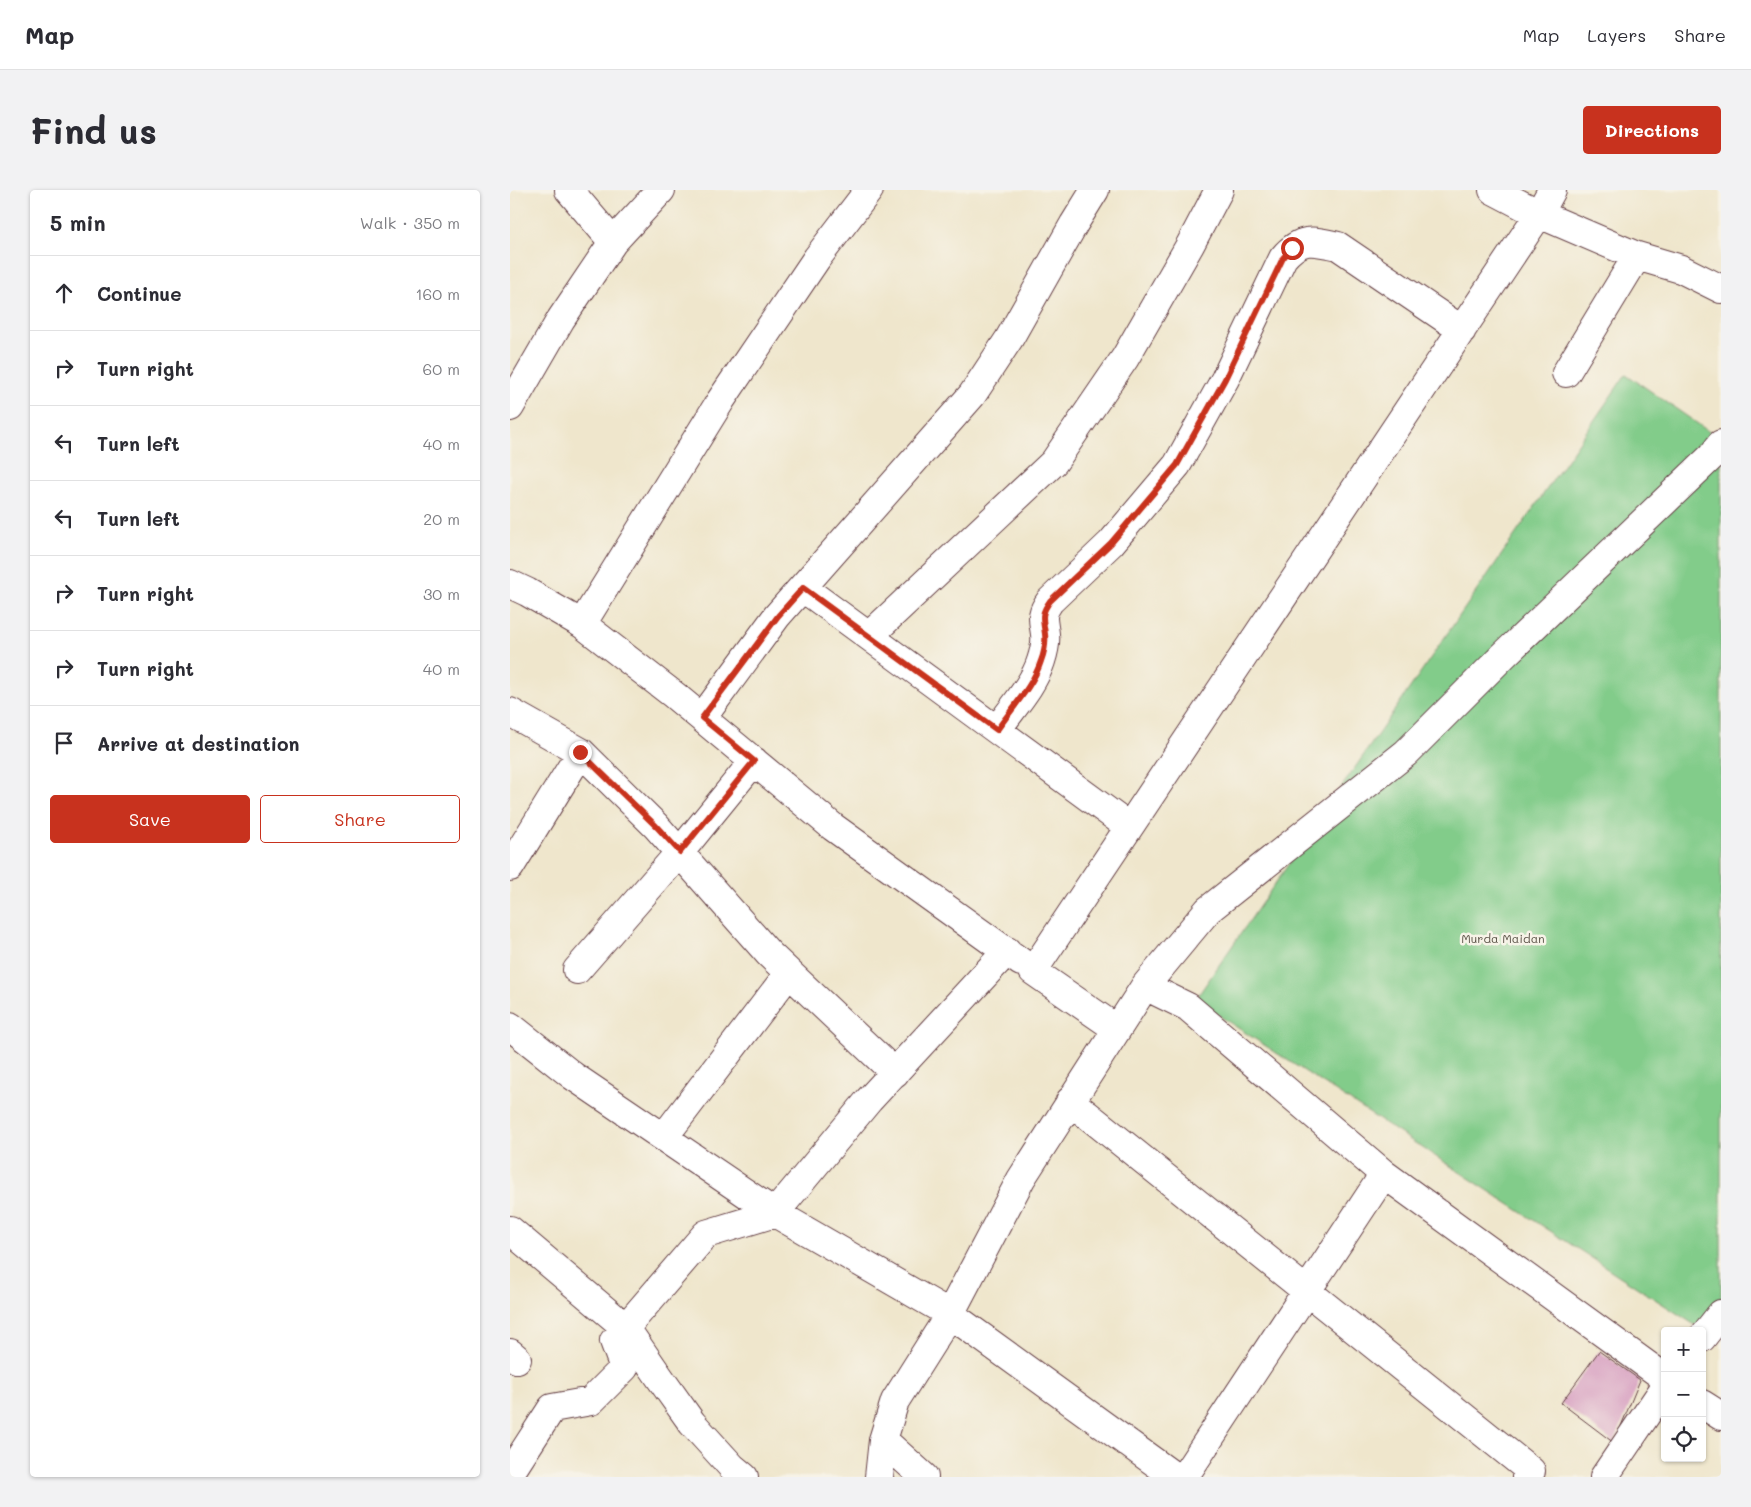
<!DOCTYPE html>
<html lang="en">
<head>
<meta charset="utf-8">
<style>
	:root { --surface:#fff; --page:#f2f2f3; --text:#2b2b33; --muted:#7c7c81; --line:#e1e1e2; --accent:#c8321e }
	body { margin:0; font-family:Mali,sans-serif; background:var(--page); color:var(--text) }
	.controls { position:absolute; right:15px; bottom:15px; display:grid; overflow:hidden; border-radius:5px; box-shadow:0 1px 4px #0004 }
	.controls button { width:45px; height:45px; display:grid; place-items:center; padding:0; border:0; border-bottom:1px solid var(--line); background:var(--surface); color:var(--text); font:25px sans-serif }
	.stop { position:absolute; width:15px; height:15px; margin:-11px; border:4px solid #c8321e; border-radius:50%; background:#fff }
	.stop.end { background:#c8321e; border-color:#fff; box-shadow:0 1px 5px #0008 }
	.list { margin:0; padding:0; list-style:none }
	h2 { display:flex; justify-content:space-between; align-items:center; height:65px; margin:0; padding:0 20px; font-size:21px }
	h2 small { font-size:16px; font-weight:400; color:var(--muted) }
	.list li { display:grid; grid-template-columns:32px 1fr auto; gap:15px; align-items:center; box-sizing:border-box; height:75px; padding:0 20px; border-top:1px solid var(--line) }
	.list b { display:block; font-size:19px; white-space:nowrap }
	.list em { font-size:16px; font-style:normal; color:var(--muted) }
	.actions { display:flex; gap:10px; padding:15px 20px }
	.actions a { flex:1; padding:11px 0; border:1px solid var(--accent); border-radius:5px; text-align:center; font-size:18px; color:var(--accent) }
	.actions .main { background:var(--accent); color:#fff }
	.icon { flex:none; width:28px; height:28px; fill:none; stroke:currentColor; stroke-width:2; stroke-linecap:round; stroke-linejoin:round }
	.map { position:relative; flex:none; width:1211px; height:1287px; overflow:hidden; border-radius:5px }
	header { display:flex; align-items:center; gap:30px; box-sizing:border-box; height:70px; padding:0 25px; background:var(--surface); border-bottom:1px solid var(--line) }
	header strong { font-size:24px }
	nav { display:flex; gap:28px; margin-inline-start:auto; font-size:18px }
	.intro { display:flex; align-items:center; justify-content:space-between; box-sizing:border-box; height:120px; padding:0 30px }
	h1 { margin:0; font-size:35px }
	.button { padding:12px 22px; border-radius:5px; background:var(--accent); color:#fff; font-size:18px; font-weight:700 }
	main { display:flex; gap:30px; padding:0 30px }
	aside { flex:1; background:var(--surface); border-radius:5px; box-shadow:0 1px 4px #0004 }
	.map>svg:first-child { display:block }
</style>
</head>
<body>
<header>
<strong>Map</strong>
<nav><a>Map</a><a>Layers</a><a>Share</a></nav>
</header>
<div class="intro"><h1>Find us</h1><a class="button">Directions</a></div>
<main>
<aside>
<h2>5 min<small>Walk · 350 m</small></h2>
<ul class="list">
<li><svg class="icon" aria-label="ahead" viewBox="0 0 24 24"><path d="M12 20V5M6 11l6-6 6 6"/></svg><div><b>Continue</b></div><em>160 m</em></li>
<li><svg class="icon" aria-label="right" viewBox="0 0 24 24"><path d="M7 20v-9h11M14 6l5 5-5 5"/></svg><div><b>Turn right</b></div><em>60 m</em></li>
<li><svg class="icon" aria-label="left" viewBox="0 0 24 24"><path d="M17 20v-9H6M10 6l-5 5 5 5"/></svg><div><b>Turn left</b></div><em>40 m</em></li>
<li><svg class="icon" aria-label="left" viewBox="0 0 24 24"><path d="M17 20v-9H6M10 6l-5 5 5 5"/></svg><div><b>Turn left</b></div><em>20 m</em></li>
<li><svg class="icon" aria-label="right" viewBox="0 0 24 24"><path d="M7 20v-9h11M14 6l5 5-5 5"/></svg><div><b>Turn right</b></div><em>30 m</em></li>
<li><svg class="icon" aria-label="right" viewBox="0 0 24 24"><path d="M7 20v-9h11M14 6l5 5-5 5"/></svg><div><b>Turn right</b></div><em>40 m</em></li>
<li><svg class="icon" aria-label="arrive" viewBox="0 0 24 24"><path d="M6 21V4h12l-3 4 3 4H6"/></svg><div><b>Arrive at destination</b></div></li>
</ul>
<div class="actions"><a class="main">Save</a><a>Share</a></div>
</aside>
<div class="map">
<svg width="1211" height="1287" viewBox="0 0 1211 1287">
	<rect width="100%" height="100%" fill="#f7f3e8"/>
	<filter id="ink" filterUnits="userSpaceOnUse"><feTurbulence type="fractalNoise" baseFrequency=".02" numOctaves="2"/><feDisplacementMap in="SourceGraphic" scale="10" xChannelSelector="R" yChannelSelector="G"/><feConvolveMatrix kernelMatrix="1 2 1 2 8 2 1 2 1" color-interpolation-filters="sRGB"/></filter>
	<filter id="wash" filterUnits="userSpaceOnUse"><feTurbulence type="fractalNoise" baseFrequency=".0096" numOctaves="4" result="noise"/><feDisplacementMap in="SourceGraphic" scale="20" xChannelSelector="R" yChannelSelector="G"/><feGaussianBlur stdDeviation="1.12" result="paint"/><feColorMatrix in="noise" values="0 0 0 0 0 0 0 0 0 0 0 0 0 0 0 0 0 1.4 0 .05"/><feComposite in="paint" operator="in"/></filter>
	<g filter="url(#wash)">
		<rect width="100%" height="100%" fill="#efe6cc"/>
		<path fill="#82cc8a" stroke="#66765a" d="M1116,184L1211,250V1146L1208,1150L685,810Z"/>
		<g id="blocks">
			<path fill="#d59abe" d="M1089,1161L1130,1190L1104,1253L1051,1213Z"/>
		</g>
	</g>
	<g filter="url(#ink)">
		<use href="#blocks" fill-opacity="0" stroke="#633d43" stroke-width="1"/>
		<g fill="none" stroke-linecap="round" stroke-linejoin="round">
			<g stroke="#633d43" stroke-width="30">
				<path id="minor" d="M59,0L103,52
					M983,0L1029,24L1127,66L1171,79L1211,99
					M1056,183L1127,66
					M0,217L51,129L103,52L151,0
					M0,394L17,402L72,434L164,505L323,637L511,772
					M293,398L619,637
					M72,434L211,210L307,68L359,0
					M359,446L544,272L615,168L680,55L709,0
					M0,522L71,562L146,636L259,764L385,883
					M192,528L267,426L462,205L499,149L564,34L585,0
					M487,540C502,518 523,496 531,471C534,462 536,452 535,444C533,428 530,425 540,411L601,353L667,275L715,189L773,68C791,47 802,50 828,56L952,140
					M0,677L71,562
					M67,780L170,662L244,571
					M635,796L698,720L896,563L993,466L1202,266L1211,254
					M0,836L63,886L265,1023L359,910L497,761
					M607,839L523,781L1029,24L1042,0
					M560,911L1021,1281L1016,1287
					M154,947L279,783
					M0,1040L115,1137L150,1188L182,1233L222,1277L234,1287
					M1192,1148L1211,1124
					M0,1163L7,1169
					M1192,1214L1211,1226
					M373,1250L414,1287
					M0,1283L42,1218L81,1211L114,1178L104,1151L196,1044L265,1023L440,1124L511,989L635,796L678,817L874,984L1155,1188
					M369,1287L373,1250L385,1211L440,1124L665,1287
					M674,1287L874,984
					M1094,1287L1155,1197"/>
			</g>
			<use href="#minor" stroke="#fff" stroke-width="28"/>
		</g>
	</g>
	<g fill="none" stroke-linecap="round" stroke-linejoin="round" filter="url(#ink)">
		<path stroke="#c8321e" stroke-width="6" d="M70,562L146,636L170,662L244,571L192,528L268,426L293,398L487,540C502,518 523,496 531,471C534,463 536,452 535,444C533,428 530,425 540,411L601,353L667,275L715,189L773,68L782,58"/>
	</g>
	<g text-anchor="middle" stroke-width="5" stroke-linejoin="round" paint-order="stroke">
		<g font-size="12" fill="#5b5348" stroke="#f7f3e8">
			<text x="993" y="753">Murda Maidan</text>
		</g>
	</g>
</svg>
<div class="controls">
<button>+</button>
<button>−</button>
<button><svg class="icon" aria-label="locate" viewBox="0 0 24 24"><circle cx="12" cy="12" r="6"/><path d="M12 2v4M12 18v4M2 12h4M18 12h4"/></svg></button>
</div>
<div class="stop" style="left:782px;top:58px"></div>
<div class="stop end" style="left:70px;top:562px"></div>
</div>
</main>
</body>
</html>
